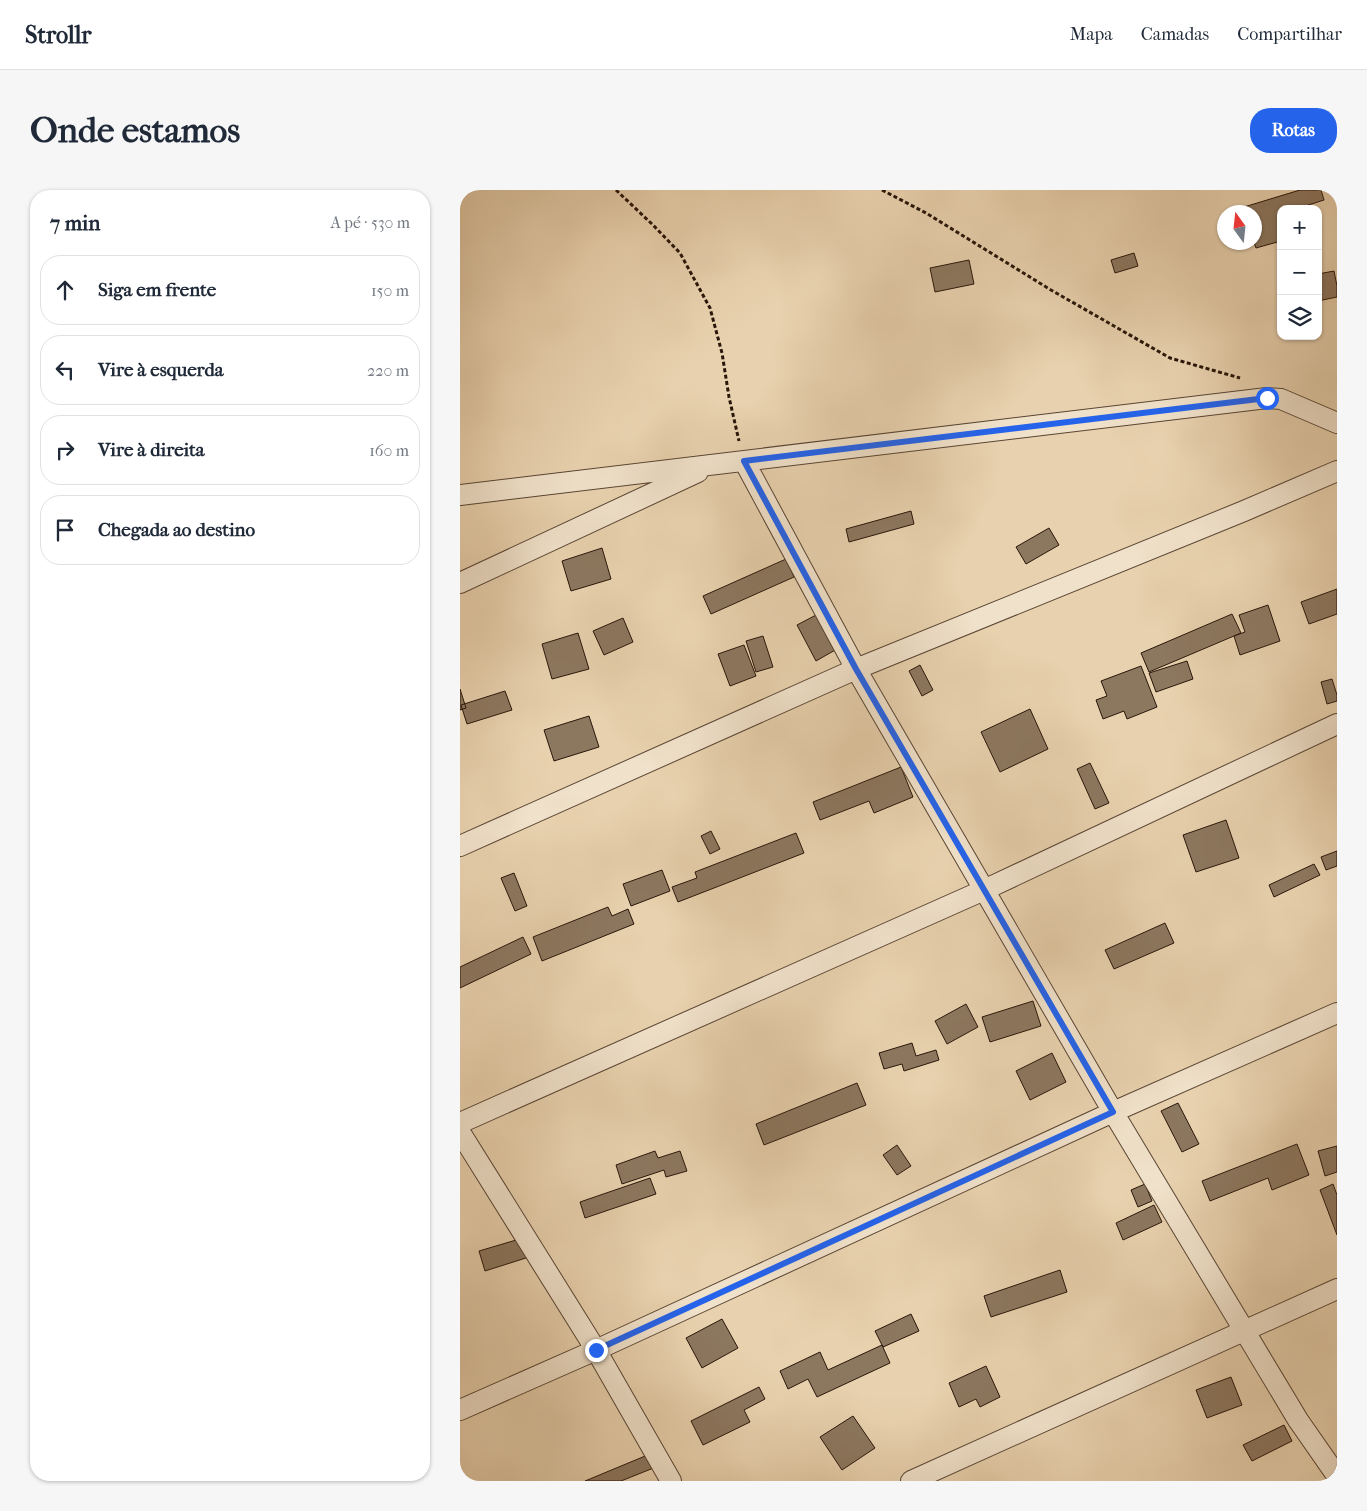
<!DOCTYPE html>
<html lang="pt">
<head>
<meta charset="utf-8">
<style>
	:root { --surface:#fff; --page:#f6f6f7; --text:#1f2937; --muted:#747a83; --line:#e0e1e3; --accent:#2563eb }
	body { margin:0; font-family:"IM FELL French Canon",serif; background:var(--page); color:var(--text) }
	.controls { position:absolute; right:15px; top:15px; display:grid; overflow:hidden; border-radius:10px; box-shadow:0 1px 4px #0004 }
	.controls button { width:45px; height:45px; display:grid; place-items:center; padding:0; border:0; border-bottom:1px solid var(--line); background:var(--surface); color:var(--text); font:25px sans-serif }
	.compass { position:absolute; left:757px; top:15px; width:45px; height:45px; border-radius:50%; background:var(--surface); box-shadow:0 1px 4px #0004; rotate:345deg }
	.stop { position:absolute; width:15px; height:15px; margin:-11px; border:4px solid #2563eb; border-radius:50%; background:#fff }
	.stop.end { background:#2563eb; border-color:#fff; box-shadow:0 1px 5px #0008 }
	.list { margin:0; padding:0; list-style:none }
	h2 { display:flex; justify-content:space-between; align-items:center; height:65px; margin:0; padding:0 20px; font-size:21px }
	h2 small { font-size:16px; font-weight:400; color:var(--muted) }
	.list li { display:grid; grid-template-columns:32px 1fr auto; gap:15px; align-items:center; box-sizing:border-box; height:70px; margin:0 10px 10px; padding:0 10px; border:1px solid var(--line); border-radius:20px }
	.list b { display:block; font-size:19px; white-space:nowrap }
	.list em { font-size:16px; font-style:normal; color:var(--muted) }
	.icon { flex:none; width:28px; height:28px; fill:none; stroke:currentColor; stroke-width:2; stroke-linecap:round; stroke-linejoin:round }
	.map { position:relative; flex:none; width:877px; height:1291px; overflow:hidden; border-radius:20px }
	header { display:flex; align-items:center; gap:30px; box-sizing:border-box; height:70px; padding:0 25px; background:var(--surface); border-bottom:1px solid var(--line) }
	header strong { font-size:24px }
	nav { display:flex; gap:28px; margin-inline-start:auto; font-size:18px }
	.intro { display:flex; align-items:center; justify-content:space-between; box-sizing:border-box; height:120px; padding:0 30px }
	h1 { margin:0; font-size:35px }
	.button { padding:12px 22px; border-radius:20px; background:var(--accent); color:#fff; font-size:18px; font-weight:700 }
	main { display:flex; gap:30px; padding:0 30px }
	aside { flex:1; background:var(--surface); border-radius:20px; box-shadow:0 1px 4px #0004 }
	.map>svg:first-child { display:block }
</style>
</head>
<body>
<header>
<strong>Strollr</strong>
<nav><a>Mapa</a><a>Camadas</a><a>Compartilhar</a></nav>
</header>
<div class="intro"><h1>Onde estamos</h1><a class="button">Rotas</a></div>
<main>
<aside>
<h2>7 min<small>A pé · 530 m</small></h2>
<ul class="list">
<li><svg class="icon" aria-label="ahead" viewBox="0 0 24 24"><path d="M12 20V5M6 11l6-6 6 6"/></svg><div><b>Siga em frente</b></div><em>150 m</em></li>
<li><svg class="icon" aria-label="left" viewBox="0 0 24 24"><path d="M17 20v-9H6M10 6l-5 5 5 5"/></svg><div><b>Vire à esquerda</b></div><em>220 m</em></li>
<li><svg class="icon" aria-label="right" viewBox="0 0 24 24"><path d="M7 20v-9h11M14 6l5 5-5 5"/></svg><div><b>Vire à direita</b></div><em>160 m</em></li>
<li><svg class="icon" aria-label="arrive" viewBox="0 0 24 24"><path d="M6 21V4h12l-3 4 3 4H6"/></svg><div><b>Chegada ao destino</b></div></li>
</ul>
</aside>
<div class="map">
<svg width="877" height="1291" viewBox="0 0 877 1291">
	<rect width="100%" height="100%" fill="#e8d1ae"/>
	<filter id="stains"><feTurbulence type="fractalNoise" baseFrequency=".004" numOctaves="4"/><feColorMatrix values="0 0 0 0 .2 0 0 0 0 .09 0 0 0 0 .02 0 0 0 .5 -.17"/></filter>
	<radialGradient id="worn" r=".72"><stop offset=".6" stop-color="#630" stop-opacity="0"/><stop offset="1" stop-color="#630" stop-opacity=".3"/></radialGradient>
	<path fill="#8c775f" stroke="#29160a" d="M840,0H861L864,10L836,19H821V51L796,58L794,52V22H785L784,17Z
		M674,63L678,76L655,83L651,70Z
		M509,70L514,94L475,102L470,78Z
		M874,81L877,96V107L858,111V84Z
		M451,321L454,334L389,352L386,339Z
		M589,338L599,355L566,374L556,357Z
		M142,358L151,389L111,401L102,371Z
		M326,369L334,387L251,424L243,406Z
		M877,399V424L849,434L841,412Z
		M808,415L820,451L780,465L774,446L785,442L779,425Z
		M358,424L377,459L356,471L337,435Z
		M772,424L781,443L689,482L681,463Z
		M163,428L173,452L144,465L133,441Z
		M118,443L129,479L92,489L82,454Z
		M303,446L313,477L296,482L286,451Z
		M284,455L296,486L270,496L258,464Z
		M727,471L733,489L696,502L689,483Z
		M460,475L473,500L462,506L449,481Z
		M681,476L697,517L667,529L664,521L643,529L636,510L647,506L641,491Z
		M872,489L877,505V511L867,514L861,492Z
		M0,499L6,518L0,520Z
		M45,501L52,520L7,534L1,515Z
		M570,519L588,559L540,582L521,542Z
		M129,526L139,557L94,571L84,540Z
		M630,573L649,613L635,619L617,579Z
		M441,577L453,607L414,623L409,611L360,630L353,612Z
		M766,630L779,668L736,682L723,645Z
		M251,641L260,659L250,664L241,646Z
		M336,643L344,663L218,712L212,697L237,688L235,682Z
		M877,661V676L866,680L861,667Z
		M854,674L860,685L814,707L809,695Z
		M202,680L210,701L171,716L163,694Z
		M54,683L67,716L55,721L41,688Z
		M148,717L152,726L168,719L174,734L82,771L73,747Z
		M705,733L714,753L654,779L645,760Z
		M63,747L71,764L0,798V777Z
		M573,811L581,836L530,852L522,827Z
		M506,814L518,837L487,854L475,831Z
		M452,853L456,866L476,860L479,870L444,881L442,874L424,879L419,863Z
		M592,863L606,892L570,910L556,881Z
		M397,893L406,915L304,955L296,934Z
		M718,913L739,954L722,962L701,921Z
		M837,954L849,985L812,1000L808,988L750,1011L742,991Z
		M437,955L451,976L437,985L423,965Z
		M877,956V982L865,986L858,961Z
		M195,961L198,968L220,961L227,981L206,987L204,980L162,994L156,975Z
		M190,988L196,1004L125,1028L120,1012Z
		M685,994L692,1011L678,1017L671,1000Z
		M873,994L877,1005V1045L860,1000Z
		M694,1015L702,1032L663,1050L656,1033Z
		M63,1048L69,1067L25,1081L19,1061Z
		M600,1080L607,1102L531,1127L524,1106Z
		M451,1124L459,1141L423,1157L415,1141Z
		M262,1129L278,1158L242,1178L226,1148Z
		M422,1155L430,1173L357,1207L348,1189L328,1199L320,1181L360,1162L368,1180Z
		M526,1176L540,1207L520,1217L516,1209L499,1217L489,1193Z
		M771,1187L782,1215L747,1228L736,1200Z
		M299,1197L305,1209L284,1220L290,1232L243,1255L231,1231Z
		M393,1226L415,1258L382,1280L360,1247Z
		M824,1235L832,1251L792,1271L783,1255Z
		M190,1264L196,1277L161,1291H125Z"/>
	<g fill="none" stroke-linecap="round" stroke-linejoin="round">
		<g stroke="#594533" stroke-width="22">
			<path id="street" d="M284,271L396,479L653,922L838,1230L877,1286
				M0,305L807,208L821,209L877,233
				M0,393L238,282
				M0,656L396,479L784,321L877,281
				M0,933L524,700L877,534
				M0,942L136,1160L211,1291
				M0,1220L136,1160L653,922L877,823
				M451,1291L877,1099"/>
		</g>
		<path stroke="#29160a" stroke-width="3" stroke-dasharray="4 2.5" stroke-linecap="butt" d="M156,0L193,35L220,63L250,118L262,163L269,207L279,251
			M422,0L466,23L591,100L710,168L780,188"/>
		<use href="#street" stroke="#f0e1ca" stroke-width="20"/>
	</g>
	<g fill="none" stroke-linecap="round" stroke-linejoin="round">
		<path stroke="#2563eb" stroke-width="6" d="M136,1160L653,922L396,479L284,271L807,208"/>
	</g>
	<rect width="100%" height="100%" filter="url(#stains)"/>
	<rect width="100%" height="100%" fill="url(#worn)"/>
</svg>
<div class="controls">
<button>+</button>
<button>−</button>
<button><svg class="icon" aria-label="layers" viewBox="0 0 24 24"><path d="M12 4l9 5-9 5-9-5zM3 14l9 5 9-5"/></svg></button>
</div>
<svg class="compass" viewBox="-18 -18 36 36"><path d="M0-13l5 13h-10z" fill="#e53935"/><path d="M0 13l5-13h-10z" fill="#747a83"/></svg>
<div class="stop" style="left:807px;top:208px"></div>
<div class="stop end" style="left:136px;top:1160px"></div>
</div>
</main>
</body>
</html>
